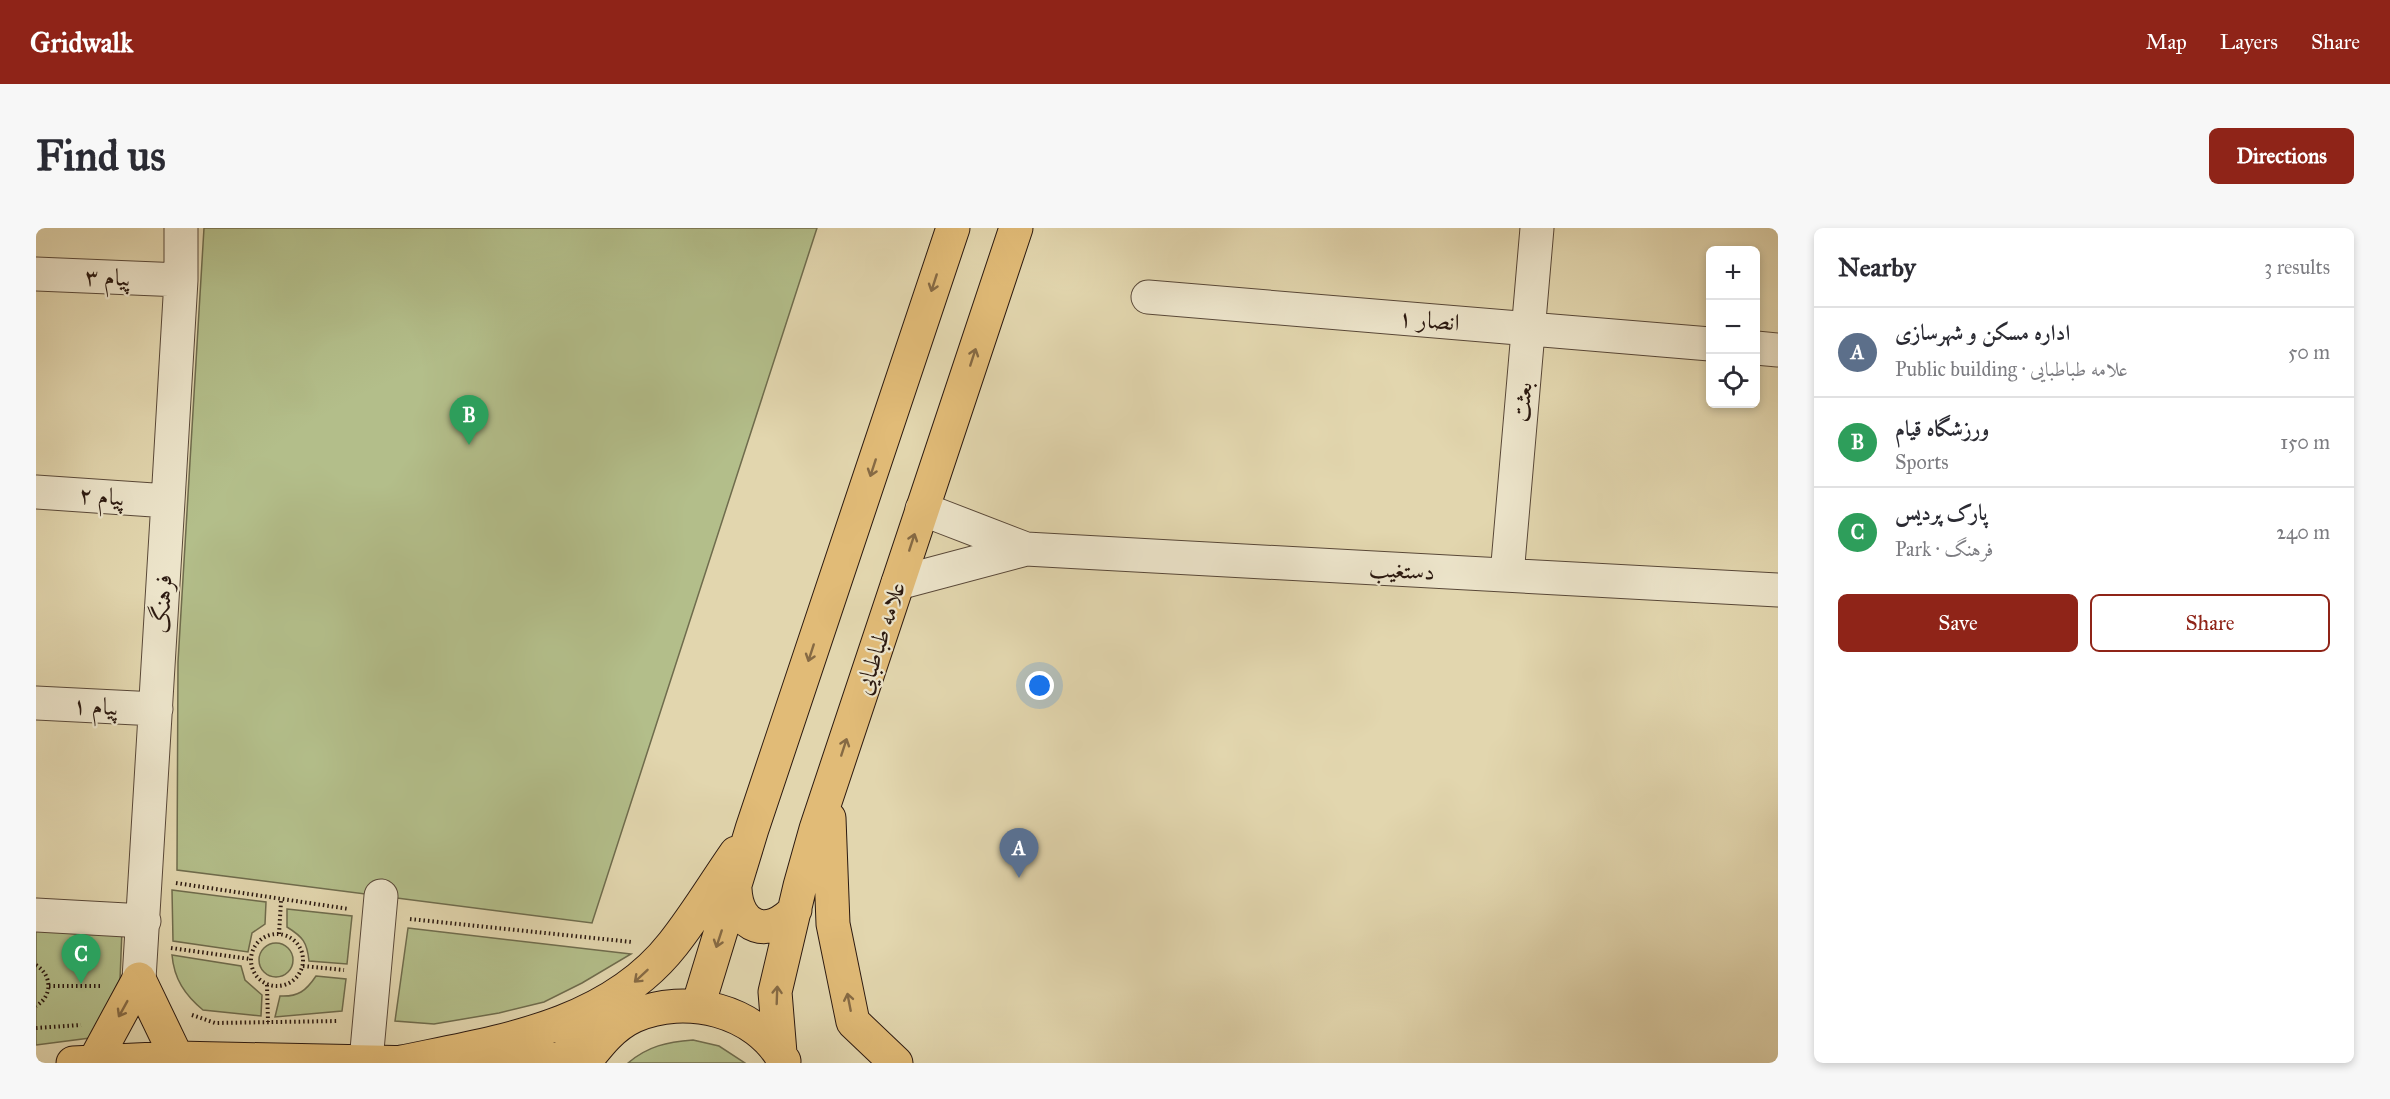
<!DOCTYPE html>
<html lang="en">
<head>
<meta charset="utf-8">
<style>
	:root { --surface:#fff; --page:#f7f7f7; --text:#2b2b33; --muted:#7c7c81; --line:#e1e1e2; --accent:#8f2418 }
	body { margin:0; font-family:"IM FELL Great Primer",Amiri,serif; background:var(--page); color:var(--text) }
	.controls { position:absolute; right:18px; top:18px; display:grid; overflow:hidden; border-radius:9px; box-shadow:0 3px 9px #0003 }
	.controls button { width:54px; height:54px; display:grid; place-items:center; padding:0; border:0; border-bottom:2px solid var(--line); background:var(--surface); color:var(--text); font:30px sans-serif }
	.you { position:absolute; left:1004px; top:458px; width:21px; height:21px; margin:-15px; border:4px solid #fff; border-radius:50%; background:#1a73e8; box-shadow:0 0 0 9px #1a73e833 }
	.badge { display:grid; place-items:center; width:39px; height:39px; border-radius:50%; background:var(--accent); color:#fff; font-size:20px; font-weight:700 }
	.pin { position:absolute; translate:-50% -50px; filter:drop-shadow(0 2px 3px #0008) }
	.pin::after { content:''; position:absolute; top:32px; width:21px; height:18px; background:inherit; clip-path:polygon(0 0,100% 0,50% 100%) }
	.list { margin:0; padding:0; list-style:none }
	h2 { display:flex; justify-content:space-between; align-items:center; height:78px; margin:0; padding:0 24px; font-size:26px }
	h2 small { font-size:20px; font-weight:400; color:var(--muted) }
	.list li { display:grid; grid-template-columns:39px 1fr auto; gap:18px; align-items:center; box-sizing:border-box; height:90px; padding:0 24px; border-top:2px solid var(--line) }
	.list b { display:block; font-size:22px; white-space:nowrap }
	.list p { margin:0; font-size:20px; white-space:nowrap; color:var(--muted) }
	.list em { font-size:20px; font-style:normal; color:var(--muted) }
	.actions { display:flex; gap:12px; padding:18px 24px }
	.actions a { flex:1; padding:14px 0; border:2px solid var(--accent); border-radius:9px; text-align:center; font-size:21px; color:var(--accent) }
	.actions .main { background:var(--accent); color:#fff }
	.icon { flex:none; width:33px; height:33px; fill:none; stroke:currentColor; stroke-width:2; stroke-linecap:round; stroke-linejoin:round }
	.map { position:relative; flex:none; width:1742px; height:835px; overflow:hidden; border-radius:9px }
	header { display:flex; align-items:center; gap:36px; box-sizing:border-box; height:84px; padding:0 30px; background:var(--accent); color:#fff }
	header strong { font-size:28px }
	nav { display:flex; gap:33px; margin-inline-start:auto; font-size:21px }
	.intro { display:flex; align-items:center; justify-content:space-between; box-sizing:border-box; height:144px; padding:0 36px }
	h1 { margin:0; font-size:42px }
	.button { padding:15px 27px; border-radius:9px; background:var(--accent); color:#fff; font-size:21px; font-weight:700 }
	main { display:flex; gap:36px; padding:0 36px }
	aside { flex:1; background:var(--surface); border-radius:9px; box-shadow:0 3px 9px #0003 }
	.map>svg:first-child { display:block }
</style>
</head>
<body>
<header>
<strong>Gridwalk</strong>
<nav><a>Map</a><a>Layers</a><a>Share</a></nav>
</header>
<div class="intro"><h1>Find us</h1><a class="button">Directions</a></div>
<main>
<div class="map">
<svg width="1742" height="835" viewBox="0 0 1742 835">
	<rect width="100%" height="100%" fill="#e2d6ae"/>
	<filter id="stains"><feTurbulence type="fractalNoise" baseFrequency=".00333" numOctaves="4"/><feColorMatrix values="0 0 0 0 .2 0 0 0 0 .09 0 0 0 0 .02 0 0 0 .5 -.17"/></filter>
	<radialGradient id="worn" r=".72"><stop offset=".6" stop-color="#630" stop-opacity="0"/><stop offset="1" stop-color="#630" stop-opacity=".3"/></radialGradient>
	<path fill="#b3be8a" stroke="#6f6c4d" stroke-width="1.5" d="M168,0H781L556,695L141,642L142,434Z
		M136,662L230,674L229,696L216,705L212,724L137,713Z
		M251,681L316,688L311,736L273,733C271,714 267,709 251,699Z
		M0,698L86,702L84,751L54,810L0,817Z
		M372,700L595,726L546,755L508,774L463,785L398,796L359,793Z
		M223 732a17 17 0 1 1 34 0a17 17 0 1 1-34 0Z
		M136,727L205,738L209,752L226,767L225,788L167,782C149,767 138,751 136,727Z
		M280,748L310,751L306,783L239,789L244,768C262,769 270,763 280,748Z
		M657,812L683,818L709,835H592C612,818 631,814 657,812Z"/>
	<g fill="none" stroke-linecap="round" stroke-linejoin="round">
		<g stroke="#594838" stroke-width="35">
			<path id="minor" d="M0,46L145,52
				M1112,69L1674,116
				M1720,120L1742,122
				M0,264L132,273
				M886,281L990,321
				M1471,347L1501,0
				M862,355L990,321L1742,362
				M0,475L120,481
				M0,687L108,693
				M103,751L132,273L145,52V0
				M330,833L345,668"/>
		</g>
		<g stroke="#2b1910" stroke-width="35">
			<path id="major" d="M793,590L797,696L817,794L860,835
				M699,661C701,701 733,711 759,682
				M662,778L716,601L917,0
				M744,825L739,764L764,658L780,601L980,0
				M58,834L103,751L141,830
				M366,834C462,814 572,799 637,716C660,687 679,655 700,625
				M37,835L141,830L382,835
				M440,835L523,831L566,809
				M548,835C562,817 576,798 598,788C649,765 721,782 748,833"/>
		</g>
		<path stroke="#2b1910" stroke-width="4" stroke-dasharray="1.5 3" stroke-linecap="butt" d="M140,655L313,681
			M374,691L596,714
			M215 732a26 26 0 1 1 52 0a26 26 0 1 1-52 0Z
			M243,706L245,673
			M135,720L214,731
			M0,737C16,747 17,768 0,778
			M267,738L308,742
			M231,757L232,794
			M13,758H64
			M156,787L179,795L303,793
			M0,800L45,797"/>
		<use href="#minor" stroke="#ece4ca" stroke-width="33"/>
		<use href="#major" stroke="#e1bb77" stroke-width="33"/>
	</g>
	<defs><path id="oneway-shaft" d="M-6 0H5M1.5-3L5.5 0L1.5 3" fill="none" stroke-width="1.6" stroke-linecap="round" stroke-linejoin="round" transform="scale(1.5)"/></defs>
	<g stroke="#866a44">
		<use href="#oneway-shaft" transform="translate(898 55) rotate(108)"/>
		<use href="#oneway-shaft" transform="translate(937 129) rotate(-72)"/>
		<use href="#oneway-shaft" transform="translate(837 240) rotate(108)"/>
		<use href="#oneway-shaft" transform="translate(876 314) rotate(-72)"/>
		<use href="#oneway-shaft" transform="translate(775 425) rotate(108)"/>
		<use href="#oneway-shaft" transform="translate(808 519) rotate(-72)"/>
		<use href="#oneway-shaft" transform="translate(683 711) rotate(108)"/>
		<use href="#oneway-shaft" transform="translate(605 748) rotate(137)"/>
		<use href="#oneway-shaft" transform="translate(741 767) rotate(-88)"/>
		<use href="#oneway-shaft" transform="translate(813 774) rotate(-101)"/>
		<use href="#oneway-shaft" transform="translate(87 781) rotate(119)"/>
	</g>
	<g text-anchor="middle" stroke-width="4.5" stroke-linejoin="round" paint-order="stroke">
		<g font-size="24" fill="#2b1910" stroke="#ece4ca">
			<text transform="translate(72 49) rotate(2)" y="8">پیام ۳</text>
			<text transform="translate(1393 92) rotate(5)" y="8">انصار ۱</text>
			<text transform="translate(1486 174) rotate(-85)" y="8">بعثت</text>
			<text transform="translate(66 268) rotate(4)" y="8">پیام ۲</text>
			<text transform="translate(1366 342) rotate(3)" y="8">دستغیب</text>
			<text transform="translate(126 376) rotate(-87)" y="8">فرهنگ</text>
			<text transform="translate(844 410) rotate(-72)" y="8">علامه طباطبایی</text>
			<text transform="translate(60 478) rotate(3)" y="8">پیام ۱</text>
		</g>
	</g>
	<rect width="100%" height="100%" filter="url(#stains)"/>
	<rect width="100%" height="100%" fill="url(#worn)"/>
</svg>
<div class="controls">
<button>+</button>
<button>−</button>
<button><svg class="icon" aria-label="locate" viewBox="0 0 24 24"><circle cx="12" cy="12" r="6"/><path d="M12 2v4M12 18v4M2 12h4M18 12h4"/></svg></button>
</div>
<div class="you"></div>
<div class="pin badge" style="left:983px;top:650px;background:#5c6f8a">A</div>
<div class="pin badge" style="left:433px;top:217px;background:#2e9e5b">B</div>
<div class="pin badge" style="left:45px;top:756px;background:#2e9e5b">C</div>
</div>
<aside>
<h2>Nearby<small>3 results</small></h2>
<ul class="list">
<li><span class="badge" style="background:#5c6f8a">A</span><div><b>اداره مسکن و شهرسازی</b><p>Public building · علامه طباطبایی</p></div><em>50 m</em></li>
<li><span class="badge" style="background:#2e9e5b">B</span><div><b>ورزشگاه قیام</b><p>Sports</p></div><em>150 m</em></li>
<li><span class="badge" style="background:#2e9e5b">C</span><div><b>پارک پردیس</b><p>Park · فرهنگ</p></div><em>240 m</em></li>
</ul>
<div class="actions"><a class="main">Save</a><a>Share</a></div>
</aside>
</main>
</body>
</html>
